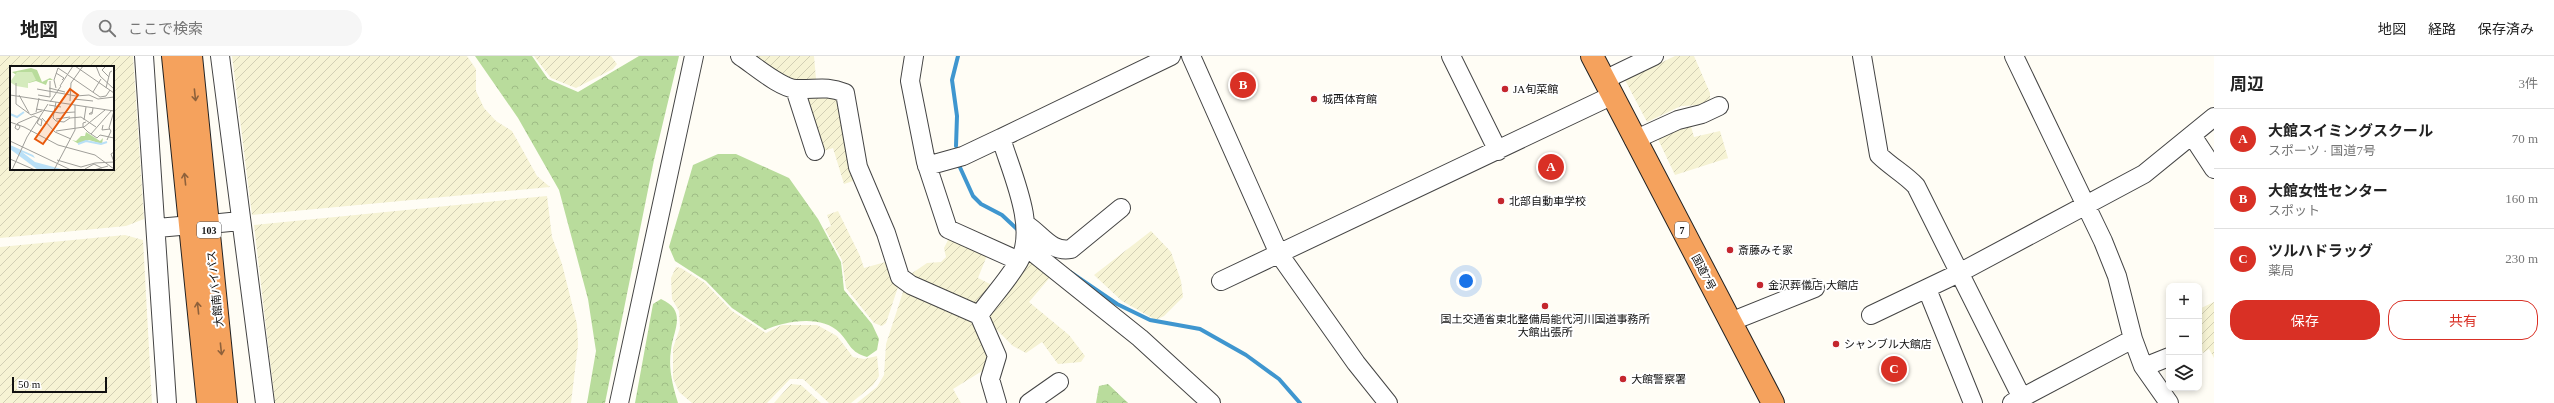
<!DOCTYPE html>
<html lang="ja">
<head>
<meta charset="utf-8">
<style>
	:root { --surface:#fff; --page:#f6f6f6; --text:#222; --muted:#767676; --line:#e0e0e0; --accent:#d93025 }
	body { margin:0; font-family:"Times New Roman","Noto Sans JP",serif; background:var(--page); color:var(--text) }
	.controls { position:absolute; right:12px; bottom:12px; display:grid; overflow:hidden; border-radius:8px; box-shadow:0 2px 6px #0003 }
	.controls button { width:36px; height:36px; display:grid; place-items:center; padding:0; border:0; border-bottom:1px solid var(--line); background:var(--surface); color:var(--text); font:20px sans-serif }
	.scale { position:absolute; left:12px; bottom:10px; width:95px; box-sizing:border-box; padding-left:4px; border:2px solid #111; border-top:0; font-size:11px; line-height:14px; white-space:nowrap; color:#111; -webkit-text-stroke:3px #fff; paint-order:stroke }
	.you { position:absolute; left:1466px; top:225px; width:14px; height:14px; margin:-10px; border:3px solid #fff; border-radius:50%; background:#1a73e8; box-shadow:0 0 0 6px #1a73e833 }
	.badge { display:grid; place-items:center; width:26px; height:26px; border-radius:50%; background:var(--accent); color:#fff; font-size:13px; font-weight:700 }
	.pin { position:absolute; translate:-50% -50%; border:2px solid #fff; box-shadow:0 1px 4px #0006 }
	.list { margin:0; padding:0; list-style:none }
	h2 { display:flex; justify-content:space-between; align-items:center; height:52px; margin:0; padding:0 16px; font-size:17px }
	h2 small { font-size:13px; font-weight:400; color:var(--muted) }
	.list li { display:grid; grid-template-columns:26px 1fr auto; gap:12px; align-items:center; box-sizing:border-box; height:60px; padding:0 16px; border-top:1px solid var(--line) }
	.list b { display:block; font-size:15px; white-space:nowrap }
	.list p { margin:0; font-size:13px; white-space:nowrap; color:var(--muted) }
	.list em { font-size:13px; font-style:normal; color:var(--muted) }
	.actions { display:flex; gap:8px; padding:12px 16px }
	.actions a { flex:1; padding:9px 0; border:1px solid var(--accent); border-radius:16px; text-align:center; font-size:14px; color:var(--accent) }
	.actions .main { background:var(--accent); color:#fff }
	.icon { flex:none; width:22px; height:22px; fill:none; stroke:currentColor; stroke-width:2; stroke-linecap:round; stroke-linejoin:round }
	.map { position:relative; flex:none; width:2214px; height:347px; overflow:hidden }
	header { display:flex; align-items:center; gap:24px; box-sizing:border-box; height:56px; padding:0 20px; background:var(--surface); border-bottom:1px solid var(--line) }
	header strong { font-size:19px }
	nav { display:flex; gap:22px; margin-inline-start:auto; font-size:14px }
	.search { width:280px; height:36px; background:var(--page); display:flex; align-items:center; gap:10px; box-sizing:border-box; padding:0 14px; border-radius:22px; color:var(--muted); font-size:15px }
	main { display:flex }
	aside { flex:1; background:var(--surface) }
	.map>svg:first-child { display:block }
</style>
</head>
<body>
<header>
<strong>地図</strong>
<div class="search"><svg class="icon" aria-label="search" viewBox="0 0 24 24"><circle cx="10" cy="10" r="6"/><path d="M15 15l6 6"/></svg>ここで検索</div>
<nav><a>地図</a><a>経路</a><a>保存済み</a></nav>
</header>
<main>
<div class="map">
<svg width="2214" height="347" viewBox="0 0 2214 347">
	<defs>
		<pattern id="farmland-furrows" width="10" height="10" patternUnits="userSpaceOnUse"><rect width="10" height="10" fill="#f6f3d4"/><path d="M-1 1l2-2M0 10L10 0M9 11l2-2" fill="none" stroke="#d2cfb5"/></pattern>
		<pattern id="forest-crowns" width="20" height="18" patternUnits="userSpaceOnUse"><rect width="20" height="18" fill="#b9dc9c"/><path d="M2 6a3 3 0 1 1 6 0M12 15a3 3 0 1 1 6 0" fill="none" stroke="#9ebc85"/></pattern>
	</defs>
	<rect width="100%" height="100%" fill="#fffdf5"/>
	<path fill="url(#farmland-furrows)" fill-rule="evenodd" d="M0,0H133L144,163L126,170L0,182ZM11,11H113V113H11Z
		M232,0H467L476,13V35L484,52L496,65L512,75L537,120L550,131L252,159Z
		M534,0H611L617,8L613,13L576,32L551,22Z
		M750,0H814L816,23L811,27L791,29Z
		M1675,0H1694L1710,37V45L1701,49L1681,50L1647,66L1625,24Z
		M800,38H836L856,124L844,128L833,92L817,97Z
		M1690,67L1694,81L1720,75L1728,102L1675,119L1657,81Z
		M547,140L552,181L562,208L577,268L578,289L571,347H275L254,169Z
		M838,155L860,200L864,212L889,205L899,228L886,267L882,270L874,267L846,232L842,204L825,173L831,170L827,159Z
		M1151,175L1171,196L1181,225L1183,241L1164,260L1156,264L1122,245L1094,219Z
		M125,179L143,184L152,347H0V191Z
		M950,180L988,197L978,222L996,231L977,253L908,220L927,207L941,206L946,201L944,192Z
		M1028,198L1052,219L1029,246L1069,279L1085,300L1081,306L1058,308L1042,286L1026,297L1013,290L987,264L984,258Z
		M676,211L681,212L705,227L732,255L766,277L782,269H817L837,280L853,301L864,303L877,300L879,320L873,329L851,347H829L803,323H790L767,347H692L679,336L673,322V292L680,272L679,255L672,243L671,222Z
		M907,232L960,258L977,271L990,294L987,312L953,333L961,347H857L877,331L884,319L886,288L903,236Z
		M2214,246V302L2209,293L2203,297L2199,286V253Z
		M791,328L801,329L821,347H774Z"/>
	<path fill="url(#forest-crowns)" d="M475,0H532L548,23L578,36L639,0H679L654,104L605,347H587L596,295L588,243L559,134L518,62Z
		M718,98H736L789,122L818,163L841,206L844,234L872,268L879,283L877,294L867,301C850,296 851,289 840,277C822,258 785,265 765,274L732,252L706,225L675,205L669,191L693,109Z
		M661,243C688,255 673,274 671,294C668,313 673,330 678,347H635L653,248Z
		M1108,328L1128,347H1096L1099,330Z"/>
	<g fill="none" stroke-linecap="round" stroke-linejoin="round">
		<path stroke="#3f96cf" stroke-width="4" d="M956,90L957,60L952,24L958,0
			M958,107L973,140L981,148L1002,159L1018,174
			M1070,216L1117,248L1150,264L1200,273L1246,299L1279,323L1300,347"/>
		<g stroke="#444" stroke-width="20">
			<path id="minor" d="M144,0L167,347
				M220,0L265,347
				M740,0C754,9 780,32 796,33C815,34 826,29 845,37L858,111L886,177L900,221L911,229L979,259
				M914,0L910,25L926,106L948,173L1019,205
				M1191,0L1279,198L1356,307L1388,347
				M1451,0L1498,95
				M1862,0L1879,99C1891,111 1905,118 1916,130L2022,342
				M2014,0L2103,185L2117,220L2133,283L2143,310L2169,347
				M1604,24L1654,0
				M795,33L815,95
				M2193,81L2214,113
				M1634,84L1678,64L1702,58L1719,50
				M927,110L963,100L1001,82
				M220,167L240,165
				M1027,169C1042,179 1052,197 1071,193L1121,152
				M157,172L180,170
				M1025,190L1140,282L1211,347
				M1221,225L1611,40
				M1927,233L1973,347
				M1871,259L1959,217L2144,118L2214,61
				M1730,266L1815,232
				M2144,311L2169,301
				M619,347L694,0
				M997,347L990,323L997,300L979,259C992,241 1008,224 1019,205C1038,172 1011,116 1001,82L1171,0
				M1029,347L1059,326
				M2012,347L2133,283"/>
		</g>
		<g stroke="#222" stroke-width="24">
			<path id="highway" d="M173,0L208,347
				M191,0L226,347
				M1592,0L1773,347"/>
		</g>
		<use href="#minor" stroke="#fff" stroke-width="18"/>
		<use href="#highway" stroke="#f5a25d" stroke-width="22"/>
	</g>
	<defs><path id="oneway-shaft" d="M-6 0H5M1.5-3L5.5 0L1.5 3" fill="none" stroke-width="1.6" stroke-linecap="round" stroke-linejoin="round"/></defs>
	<g stroke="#8e613b">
		<use href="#oneway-shaft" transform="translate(195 39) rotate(84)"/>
		<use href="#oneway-shaft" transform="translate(185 123) rotate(-96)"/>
		<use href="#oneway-shaft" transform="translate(198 252) rotate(-96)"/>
		<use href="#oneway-shaft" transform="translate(221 293) rotate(84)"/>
	</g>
	<g fill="#c4262e" stroke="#fff" stroke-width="1.5">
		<circle cx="1505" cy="33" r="4"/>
		<circle cx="1314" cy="43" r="4"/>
		<circle cx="1501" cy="145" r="4"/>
		<circle cx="1730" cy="194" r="4"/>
		<circle cx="1760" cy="229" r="4"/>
		<circle cx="1545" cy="250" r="4"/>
		<circle cx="1836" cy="288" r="4"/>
		<circle cx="1623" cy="323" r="4"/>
	</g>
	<g text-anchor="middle" stroke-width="4" stroke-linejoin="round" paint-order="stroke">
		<g fill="#fff" stroke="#585858" stroke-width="1">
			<rect x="197" y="166" width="24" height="16" rx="3"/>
			<rect x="1675" y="166" width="14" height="16" rx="3"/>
		</g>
		<g font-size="10" font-weight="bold" fill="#111">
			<text x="209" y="178">103</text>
			<text x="1682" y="178">7</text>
		</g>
		<g font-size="11" fill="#111" stroke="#fff" text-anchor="start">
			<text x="1513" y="37">JA旬菜館</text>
			<text x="1322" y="47">城西体育館</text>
			<text x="1509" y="149">北部自動車学校</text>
			<text x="1738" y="198">斎藤みそ家</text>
			<text x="1768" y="233">金沢葬儀店 大館店</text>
			<text x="1545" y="267" text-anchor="middle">国土交通省東北整備局能代河川国道事務所<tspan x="1545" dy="13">大館出張所</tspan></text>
			<text x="1844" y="292">シャンブル大館店</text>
			<text x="1631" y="327">大館警察署</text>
		</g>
		<g font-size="11" fill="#111" stroke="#fff">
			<text transform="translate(1704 216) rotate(62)" y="4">国道7号</text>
			<text transform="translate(215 233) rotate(-96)" y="4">大館南バイパス</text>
		</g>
	</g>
	<g transform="translate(10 10)">
		<rect width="104" height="104" fill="#fffdf5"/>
		<path d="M21,2L27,4L32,16L40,12L43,14H38L36,19L26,15L19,17L2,6ZM76,66L90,75L93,72L92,78L79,74L69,78L62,74L66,75L71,70H75Z" fill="#b9dc9c"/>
		<path d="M7,6H22L26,14L18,17V22L6,20L0,16Z" fill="#d5ebbd"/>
		<path d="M0,79L23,89L25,92L12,86L25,96L55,104H28L0,83Z" fill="#b9e0f7"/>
		<path fill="none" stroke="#b9e0f7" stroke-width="2" d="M0,48L7,51L14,46M68,78L76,75L91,78L97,76"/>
		<path fill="none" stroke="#a09f9a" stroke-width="1" d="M65,0L104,27M86,0L90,10L104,23M95,1L92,4L99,11M46,7L54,12L52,14M58,9L90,31L96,30L100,24M6,17V38L21,49L32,45M50,20L63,0M39,22L55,26M46,22L44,14L48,2L57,8M96,22L100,6L102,5M27,23L66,30L79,29L88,33L104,31M83,26L91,13M0,29L104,45M9,29L19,47M28,29L40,31M40,31V15M64,33L83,35M60,35L61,17L73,0M40,36L51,20M46,36L43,52L46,55L54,56L60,52L71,51L86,61M39,39L51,41M26,43L50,47L65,46M26,46L29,32M82,46L79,48H82L83,42M32,52L45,66L61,73M46,53L60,51M74,54L76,41M0,56L14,61L48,79L85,89L104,103M76,56L73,57V61L78,66L87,72L90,69M6,58L7,59H9L10,61L8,64L5,62L6,59L8,57L24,50L32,54L31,60L27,57L29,53M93,59L92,64L100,63M46,65L74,61L95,44M81,68L102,44M90,69L104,72M97,74L101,65L99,62L104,45M0,75L61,104M0,93L25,104M47,94L71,101L85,97L104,96M104,96L101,88L104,86M75,103L84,98L92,102M2,104L17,71L38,38M44,104L65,64V39M84,104L98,100"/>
		<path fill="#e8590c" fill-opacity="0.15" stroke="#e8590c" stroke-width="2" d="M60,23L68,29L33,78L25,73Z"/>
		<rect width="104" height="104" fill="none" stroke="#111" stroke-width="2"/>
	</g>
</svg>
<div class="controls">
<button>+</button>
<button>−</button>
<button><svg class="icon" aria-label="layers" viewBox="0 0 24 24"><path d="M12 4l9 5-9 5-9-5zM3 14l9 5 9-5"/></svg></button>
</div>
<div class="scale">50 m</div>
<div class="you"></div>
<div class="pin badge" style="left:1551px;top:111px">A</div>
<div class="pin badge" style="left:1243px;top:29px">B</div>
<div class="pin badge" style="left:1894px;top:313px">C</div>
</div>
<aside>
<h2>周辺<small>3件</small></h2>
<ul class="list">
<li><span class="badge">A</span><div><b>大館スイミングスクール</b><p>スポーツ · 国道7号</p></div><em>70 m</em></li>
<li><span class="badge">B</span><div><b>大館女性センター</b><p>スポット</p></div><em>160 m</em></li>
<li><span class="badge">C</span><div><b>ツルハドラッグ</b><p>薬局</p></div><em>230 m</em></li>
</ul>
<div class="actions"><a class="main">保存</a><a>共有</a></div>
</aside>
</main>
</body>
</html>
